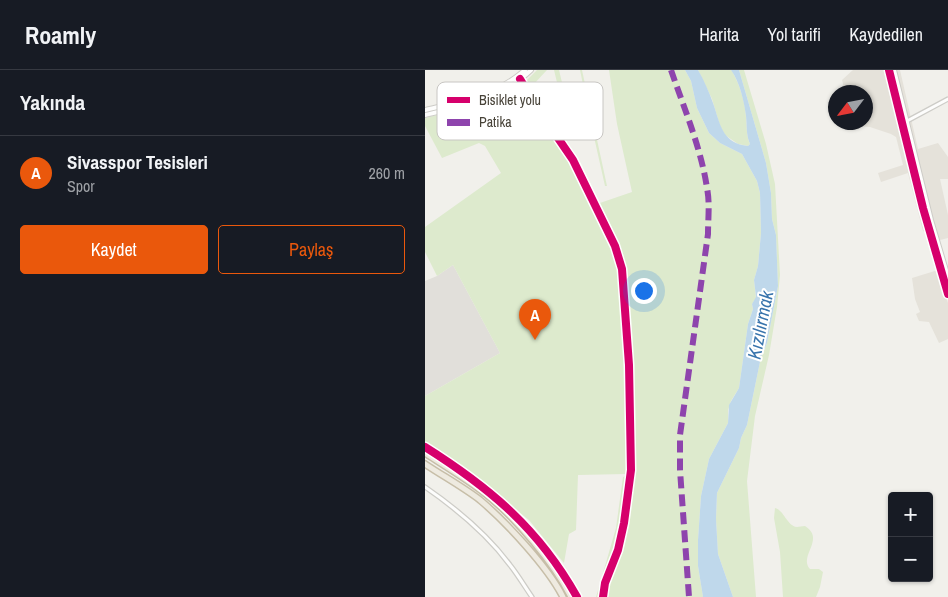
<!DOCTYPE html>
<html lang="tr">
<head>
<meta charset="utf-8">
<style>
	:root { --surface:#171b24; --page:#20242c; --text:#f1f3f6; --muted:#9ea1a6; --line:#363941; --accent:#ea580c }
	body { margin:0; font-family:"Archivo Narrow",sans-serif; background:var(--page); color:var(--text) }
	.controls { position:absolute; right:15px; bottom:15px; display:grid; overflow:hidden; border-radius:5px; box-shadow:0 1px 4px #0004 }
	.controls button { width:45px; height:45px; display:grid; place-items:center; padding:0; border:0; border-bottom:1px solid var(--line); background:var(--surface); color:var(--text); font:25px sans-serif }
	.compass { position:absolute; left:403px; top:15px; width:45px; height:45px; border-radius:50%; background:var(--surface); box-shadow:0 1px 4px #0004; rotate:238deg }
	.you { position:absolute; left:218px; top:220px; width:18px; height:18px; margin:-12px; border:4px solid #fff; border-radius:50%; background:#1a73e8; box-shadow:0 0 0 8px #1a73e833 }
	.badge { display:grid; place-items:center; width:32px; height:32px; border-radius:50%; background:var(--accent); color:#fff; font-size:16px; font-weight:700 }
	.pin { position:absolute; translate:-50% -41px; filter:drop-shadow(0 1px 2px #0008) }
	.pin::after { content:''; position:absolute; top:26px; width:18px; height:15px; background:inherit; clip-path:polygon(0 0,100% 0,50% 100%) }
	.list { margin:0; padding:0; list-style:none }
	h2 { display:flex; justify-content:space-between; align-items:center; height:65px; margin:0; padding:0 20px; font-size:21px }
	h2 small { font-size:16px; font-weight:400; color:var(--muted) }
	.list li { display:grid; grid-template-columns:32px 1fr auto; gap:15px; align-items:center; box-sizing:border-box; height:75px; padding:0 20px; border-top:1px solid var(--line) }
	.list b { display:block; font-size:19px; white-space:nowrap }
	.list p { margin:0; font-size:16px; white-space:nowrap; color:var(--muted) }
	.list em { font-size:16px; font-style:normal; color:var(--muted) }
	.actions { display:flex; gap:10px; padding:15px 20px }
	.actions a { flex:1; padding:11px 0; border:1px solid var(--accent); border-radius:5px; text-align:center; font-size:18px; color:var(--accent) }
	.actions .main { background:var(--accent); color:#fff }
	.map { position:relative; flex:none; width:523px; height:527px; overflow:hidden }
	header { display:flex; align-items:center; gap:30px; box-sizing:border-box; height:70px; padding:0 25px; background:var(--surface); border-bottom:1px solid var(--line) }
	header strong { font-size:24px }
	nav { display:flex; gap:28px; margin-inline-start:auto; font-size:18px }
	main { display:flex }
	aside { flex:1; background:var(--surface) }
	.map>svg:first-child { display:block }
</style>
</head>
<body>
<header>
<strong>Roamly</strong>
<nav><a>Harita</a><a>Yol tarifi</a><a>Kaydedilen</a></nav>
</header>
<main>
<aside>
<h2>Yakında<small></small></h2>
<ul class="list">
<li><span class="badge">A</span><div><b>Sivasspor Tesisleri</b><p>Spor</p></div><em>260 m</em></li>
</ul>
<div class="actions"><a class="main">Kaydet</a><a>Paylaş</a></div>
</aside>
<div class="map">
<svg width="523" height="527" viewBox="0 0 523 527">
	<rect width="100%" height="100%" fill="#f1f0eb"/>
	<path fill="#e5e2da" d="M428,0H475L493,79L513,73L523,87V109H515L523,145V168L515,170L498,161L483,103L456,112L453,103L478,95L471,67L466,64L445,57L432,56L427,59L426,53L440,52V22H420L417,10Z
		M513,200L523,233V269L514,273L504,252L494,251L491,244L495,242L490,229L487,208Z"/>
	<path fill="#e1dfda" d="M28,195L75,283L0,326V211L12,206Z"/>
	<path fill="#ddeacd" d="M112,0H122L108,15L134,64L101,14L102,10Z
		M129,0H134C140,24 142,41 164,55L166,54L155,0H157L182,116H180L169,67L147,49L140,37L136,29Z
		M184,0H260L266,11L272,38L284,63L295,73L317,84L332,111L335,123L336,163L333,196L329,210L331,228L327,234L328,239L323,254L314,318L306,331L303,340V353L284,389L276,426L273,470V496L278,527H171L191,458L198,407L207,403V282L202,213L196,184L172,134L207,122L192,54Z
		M273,0H306L307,1C315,15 320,32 321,47C322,56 321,65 325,74L323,76L313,74L300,65L295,56L287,29Z
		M314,0H319L341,74L350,114L355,205L352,237L344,285L330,346L322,411L331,527H308L293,484L291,449L292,423L314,378L316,368L322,355L336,287L342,273L353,216L351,165L347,149L346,123L341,93Z
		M95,16L146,90L191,184L195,200L200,274L201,404L153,405L151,460L144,464L139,493L104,450L37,397L0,373V326L75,283L28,195L12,206L0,182V157L76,103L60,76L54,73L17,88L0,56V48L54,35Z
		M350,438C359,440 362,456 372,457C374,457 377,456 380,456C401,469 373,486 385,499H394L398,502L395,517L391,527H358L355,482L349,448Z"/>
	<path fill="#bfd8eb" d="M260,0H273C279,10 284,22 288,33C294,49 295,65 311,73C315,75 319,75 323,76L325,74C321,65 322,56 321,46C319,31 315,13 306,0H314L341,93L346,123L347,149L351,165L353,216L342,273L336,287L322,355L316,368L314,378L292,423L291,449L293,484L308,527H278L273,496V470L276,426L284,389L303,353L304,335L314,318L323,254L328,239L327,234L331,227L329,210L333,196L336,163L335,123L332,111L317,84L295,73L284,63L272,38L266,11Z"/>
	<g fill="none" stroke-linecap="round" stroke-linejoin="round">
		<g stroke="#cdccc7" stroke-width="5.5">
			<path id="minor" d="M95,9L111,36L148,90L190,176L197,199L204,295L206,400L199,453L193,480L180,513L178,527
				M482,51L523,29
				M0,377C65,418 114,459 152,527
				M0,417C32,439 62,464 85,495C93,505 100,517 107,527"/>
		</g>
		<g stroke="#cdccc7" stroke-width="6">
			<path id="tertiary" d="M464,0L498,138L523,224
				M469,0L506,150L523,207
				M0,40C35,32 72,25 100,0
				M0,45C38,36 77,28 106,0"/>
		</g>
		<g stroke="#c7bea8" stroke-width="8">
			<path id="trunk" d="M0,383C20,396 42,409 61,424C91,448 129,493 146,527
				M0,394C18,406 38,417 55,430C81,452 123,497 138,527"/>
		</g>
		<use href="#minor" stroke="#fdfdfc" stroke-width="3"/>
		<use href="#tertiary" stroke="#fdfdfc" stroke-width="4"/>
		<use href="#trunk" stroke="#eeeae0" stroke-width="5"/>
		<path stroke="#8e44ad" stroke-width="6" stroke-dasharray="12 6" stroke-linecap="butt" d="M246,0C259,38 276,78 282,118C285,133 283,149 283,164L255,365V400L264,527"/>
		<g stroke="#fff" stroke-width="11">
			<path id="cycleway" d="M464,0L498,138L523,224
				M95,9L111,36L148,90L190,176L197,199L204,295L206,400L199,453L193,480L180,513L178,527
				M0,377C65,418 114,459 152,527"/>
		</g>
		<use href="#cycleway" stroke="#d6006c" stroke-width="8"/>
	</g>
	<g text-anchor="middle" stroke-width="4" stroke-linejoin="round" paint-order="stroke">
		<g font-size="19" font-style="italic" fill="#3874ac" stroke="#fff">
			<text transform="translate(335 255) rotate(-79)" y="7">Kızılırmak</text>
		</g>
	</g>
	<rect x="12" y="12" width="166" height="58" rx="8" fill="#fff" stroke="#c8c6c3" stroke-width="1"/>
	<rect x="22" y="27" width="23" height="6" fill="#d6006c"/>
	<rect x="22" y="49" width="23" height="7" fill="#8e44ad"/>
	<g font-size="14" fill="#474238">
		<text x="54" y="35">Bisiklet yolu</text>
		<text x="54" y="57">Patika</text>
	</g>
</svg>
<div class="controls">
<button>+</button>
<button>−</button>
</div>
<svg class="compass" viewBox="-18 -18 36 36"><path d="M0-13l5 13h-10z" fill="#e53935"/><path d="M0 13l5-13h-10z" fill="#9ea1a6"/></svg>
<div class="you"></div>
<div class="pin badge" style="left:110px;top:270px">A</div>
</div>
</main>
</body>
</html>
